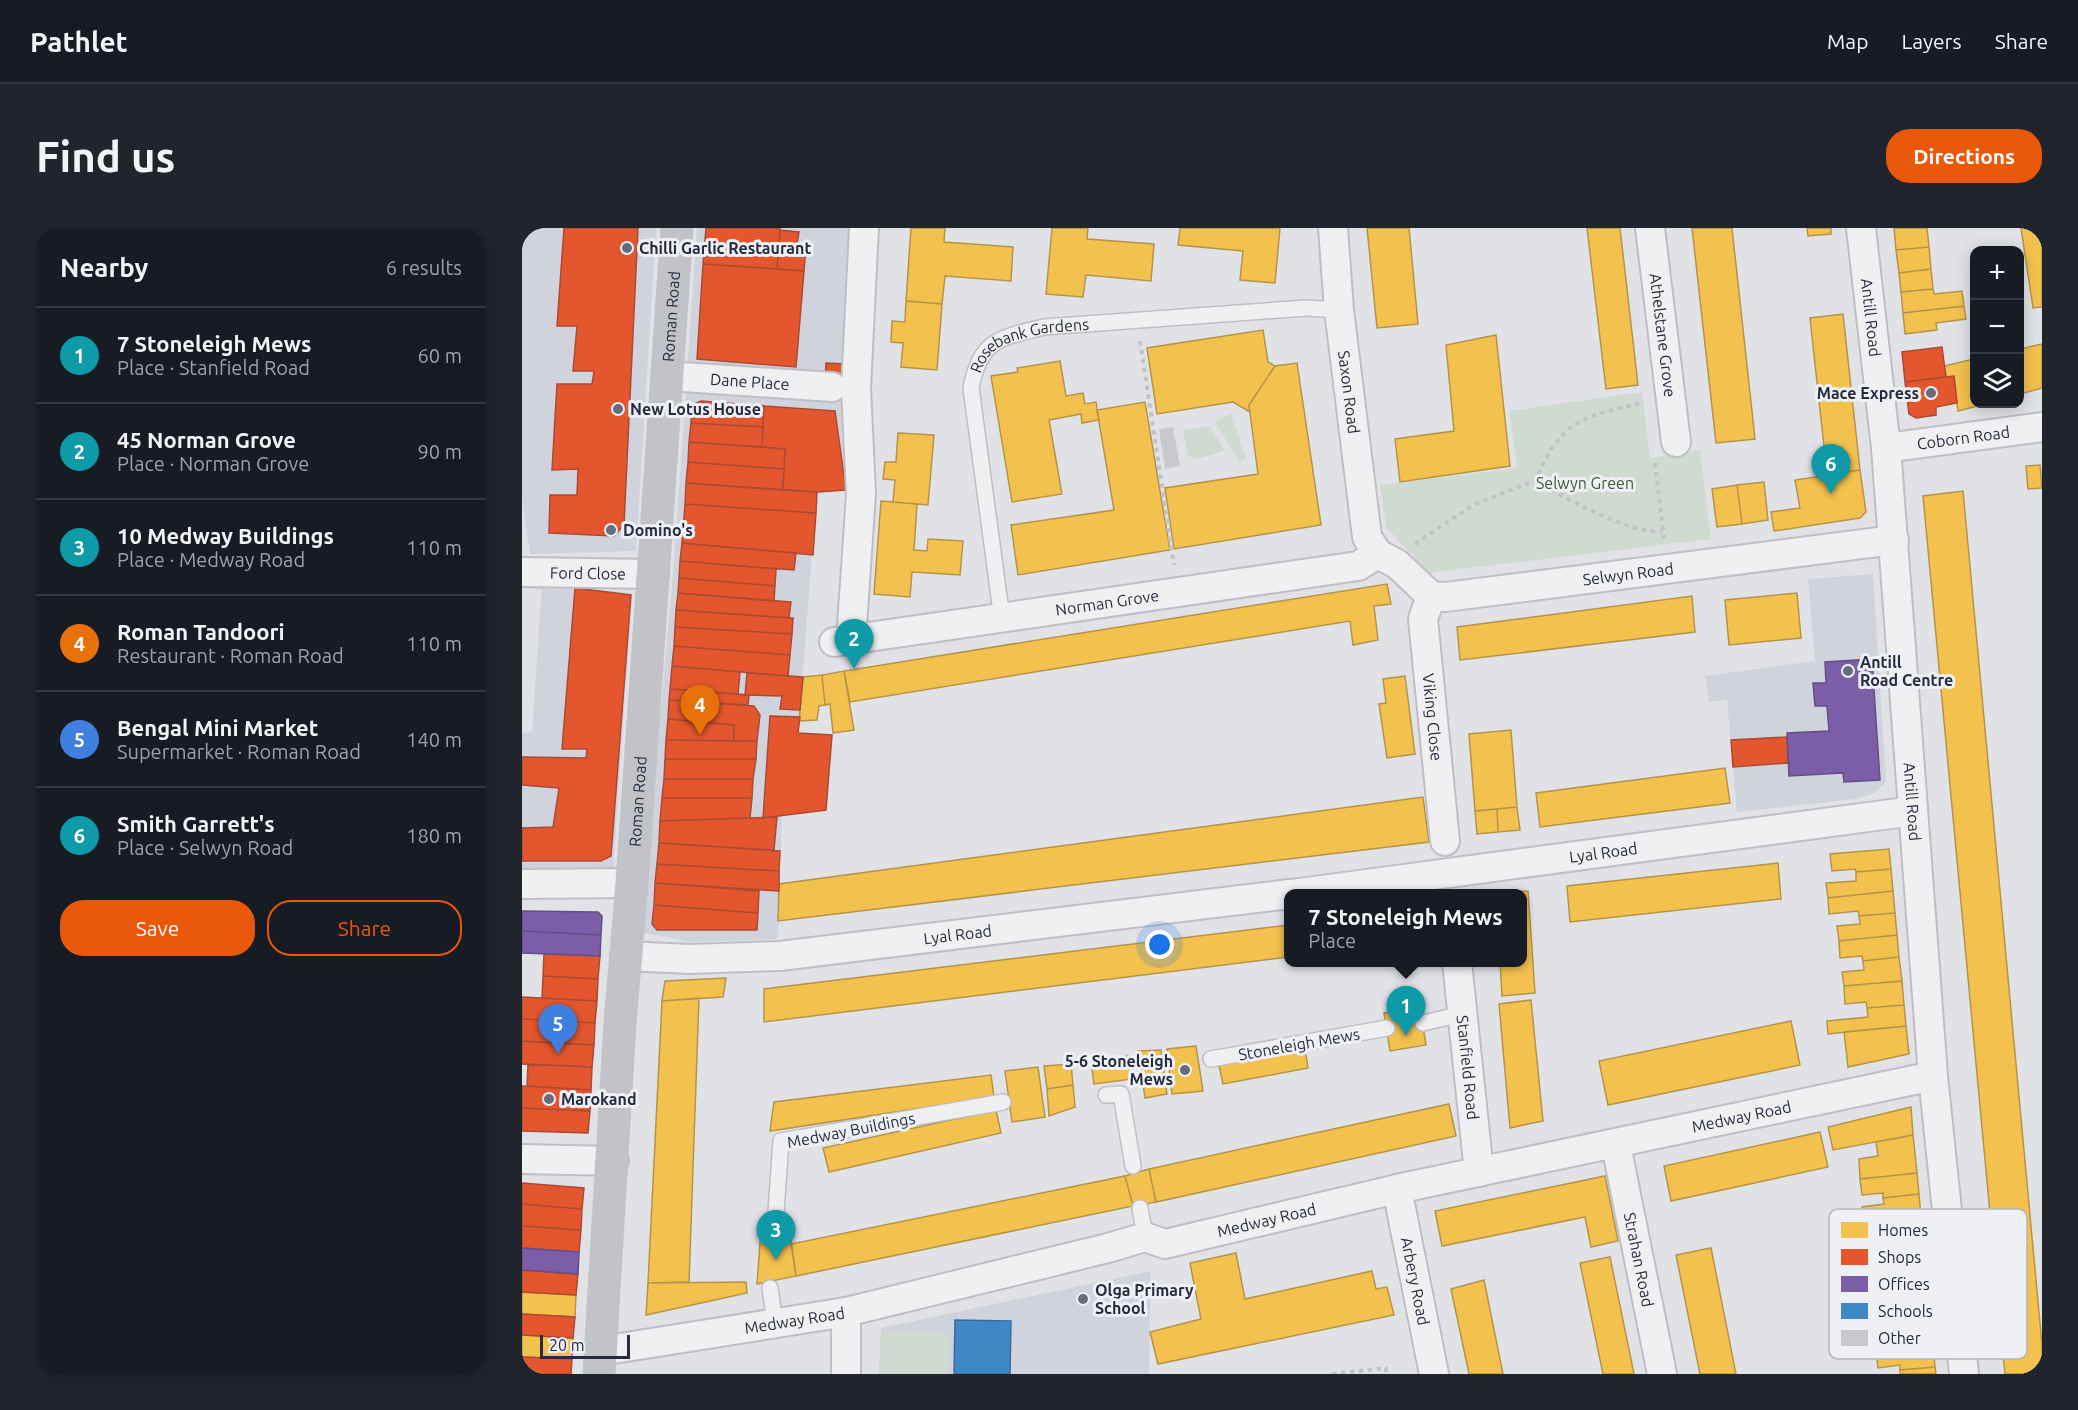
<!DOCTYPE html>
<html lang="en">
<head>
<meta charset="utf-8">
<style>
	:root { --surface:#171b24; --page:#20242c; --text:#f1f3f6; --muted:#9ea1a6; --line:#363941; --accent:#ea580c }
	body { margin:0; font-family:Ubuntu,sans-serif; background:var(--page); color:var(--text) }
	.controls { position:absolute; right:18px; top:18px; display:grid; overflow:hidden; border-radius:12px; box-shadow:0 3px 15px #0003 }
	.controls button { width:54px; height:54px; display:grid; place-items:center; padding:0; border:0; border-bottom:2px solid var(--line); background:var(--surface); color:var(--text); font:30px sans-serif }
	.scale { position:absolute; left:18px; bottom:15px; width:90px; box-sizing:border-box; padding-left:6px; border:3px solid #262c40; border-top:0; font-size:16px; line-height:21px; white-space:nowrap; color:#262c40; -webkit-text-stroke:4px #eef0f6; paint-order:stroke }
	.you { position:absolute; left:638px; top:717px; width:21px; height:21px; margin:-15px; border:4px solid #fff; border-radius:50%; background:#1a73e8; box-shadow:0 0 0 9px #1a73e833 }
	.badge { display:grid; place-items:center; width:39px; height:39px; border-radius:50%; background:var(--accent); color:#fff; font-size:20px; font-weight:700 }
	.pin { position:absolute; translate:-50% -50px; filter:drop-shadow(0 2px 3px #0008) }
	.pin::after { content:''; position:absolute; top:32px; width:21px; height:18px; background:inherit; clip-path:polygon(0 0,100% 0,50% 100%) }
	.popup { position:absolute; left:762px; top:661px; width:243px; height:78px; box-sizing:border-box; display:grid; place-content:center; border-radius:12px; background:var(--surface); filter:drop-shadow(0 2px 4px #0005); font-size:20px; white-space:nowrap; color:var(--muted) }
	.popup b { font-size:22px; color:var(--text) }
	.popup::after { content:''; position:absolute; left:50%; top:100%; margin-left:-12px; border:12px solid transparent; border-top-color:var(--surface) }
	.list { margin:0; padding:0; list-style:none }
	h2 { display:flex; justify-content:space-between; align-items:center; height:78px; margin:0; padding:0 24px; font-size:26px }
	h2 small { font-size:20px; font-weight:400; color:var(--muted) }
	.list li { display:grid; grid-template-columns:39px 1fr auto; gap:18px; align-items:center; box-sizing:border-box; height:96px; padding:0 24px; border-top:2px solid var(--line) }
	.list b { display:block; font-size:22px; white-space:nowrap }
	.list p { margin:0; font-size:20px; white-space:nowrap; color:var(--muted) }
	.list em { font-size:20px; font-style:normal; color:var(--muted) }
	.actions { display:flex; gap:12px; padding:18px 24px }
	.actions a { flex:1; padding:14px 0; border:2px solid var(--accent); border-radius:24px; text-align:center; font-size:21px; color:var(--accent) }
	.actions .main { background:var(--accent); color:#fff }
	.icon { flex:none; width:33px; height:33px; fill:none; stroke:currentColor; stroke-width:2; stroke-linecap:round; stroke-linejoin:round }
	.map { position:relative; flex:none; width:1520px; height:1146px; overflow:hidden; border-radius:24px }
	header { display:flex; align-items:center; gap:36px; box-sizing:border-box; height:84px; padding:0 30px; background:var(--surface); border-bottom:2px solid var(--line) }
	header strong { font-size:28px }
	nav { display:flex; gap:33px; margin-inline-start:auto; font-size:21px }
	.intro { display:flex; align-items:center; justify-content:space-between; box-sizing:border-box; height:144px; padding:0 36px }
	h1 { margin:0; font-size:42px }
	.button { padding:15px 27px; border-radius:24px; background:var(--accent); color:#fff; font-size:21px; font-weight:700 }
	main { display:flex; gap:36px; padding:0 36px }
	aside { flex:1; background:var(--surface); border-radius:24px; box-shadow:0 3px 15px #0003 }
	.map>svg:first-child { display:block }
</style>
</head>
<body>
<header>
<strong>Pathlet</strong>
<nav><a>Map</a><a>Layers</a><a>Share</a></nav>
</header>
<div class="intro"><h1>Find us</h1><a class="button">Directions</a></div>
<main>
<aside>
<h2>Nearby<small>6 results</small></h2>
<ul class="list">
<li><span class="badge" style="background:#0f9aa8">1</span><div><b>7 Stoneleigh Mews</b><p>Place · Stanfield Road</p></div><em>60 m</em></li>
<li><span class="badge" style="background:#0f9aa8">2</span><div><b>45 Norman Grove</b><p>Place · Norman Grove</p></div><em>90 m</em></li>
<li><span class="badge" style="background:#0f9aa8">3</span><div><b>10 Medway Buildings</b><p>Place · Medway Road</p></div><em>110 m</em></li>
<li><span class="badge" style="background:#e8710a">4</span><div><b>Roman Tandoori</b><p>Restaurant · Roman Road</p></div><em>110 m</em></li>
<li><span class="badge" style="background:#3f7fe0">5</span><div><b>Bengal Mini Market</b><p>Supermarket · Roman Road</p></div><em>140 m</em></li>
<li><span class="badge" style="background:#0f9aa8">6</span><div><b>Smith Garrett's</b><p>Place · Selwyn Road</p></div><em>180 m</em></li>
</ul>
<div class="actions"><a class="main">Save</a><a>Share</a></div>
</aside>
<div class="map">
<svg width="1520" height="1146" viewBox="0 0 1520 1146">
	<rect width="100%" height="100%" fill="#e1e2e6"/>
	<path fill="#d1d3dc" d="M0,0H134L114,323L8,326L0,271Z
		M175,0H335L326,153L324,262L295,265L276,505L310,507L304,582L260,588L256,711L168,714L119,704L152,334Z
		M1351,346L1364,554L1351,566L1334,571L1215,584L1205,472L1187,474L1183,448L1293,433L1286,351Z
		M20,356L110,365L91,642L0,643V505L10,504Z
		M629,1043L627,1146H357L359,1100Z"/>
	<path fill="#cfdad1" d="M1120,164L1128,230L1178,222L1189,311L907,345L864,299L858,257L995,240L987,183Z
		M709,185L724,231L718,234L693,194Z
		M688,198L703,223L676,231L666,228L661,202Z
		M359,1103L427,1105L426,1146H357Z"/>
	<path fill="#f2c14e" stroke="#b5944a" stroke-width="1.5" d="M389,0H423L422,14L491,19L489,53L423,48L420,76L384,73Z
		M530,0H566L565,11L632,16L629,53L564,47L561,69L524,66Z
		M658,0H758L753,55L718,52L721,23L656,17Z
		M845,0H887L896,96L855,100Z
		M1065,0H1098L1116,157L1084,161Z
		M1170,0H1210L1233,211L1194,215Z
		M1285,0H1309V6L1286,8Z
		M1372,0H1405L1407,19L1374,22Z
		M1499,0H1520V79L1511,80Z
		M1407,19L1409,41L1377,45L1374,22Z
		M1409,41L1411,61L1379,64L1377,45Z
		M1411,61L1412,66L1440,63L1442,78L1381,85L1379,64Z
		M384,73L420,76L415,142L379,139L381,115L369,114L370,93L383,94Z
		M1442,78L1444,91L1414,95L1415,102L1383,106L1381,85Z
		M1321,86L1338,242L1305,246L1288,90Z
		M741,102L746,134L753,138L727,177L728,184L711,174L635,186L625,120Z
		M974,107L988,238L878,254L873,211L932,203L924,117Z
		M1520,116V160L1498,166V121Z
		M1452,131V176H1463L1436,183L1432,148L1424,149L1422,138Z
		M538,133L544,168L561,165L563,176L574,174L577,192L560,195L559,186L527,192L540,266L490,274L469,148L496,144L495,140Z
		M775,135L799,297L652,321L643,260L736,246L727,177L753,138Z
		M623,174L648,322L496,347L489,297L592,282L575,182Z
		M376,205L412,207L406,277L371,274L373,252L361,251L363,234H374Z
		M1518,237L1520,260L1506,261L1504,238Z
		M1338,242L1344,284L1338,290L1252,303L1249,284L1278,280L1273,252Z
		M1242,254L1246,292L1220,296L1215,257Z
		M1215,257L1220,296L1195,299L1190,261Z
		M1441,263L1520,1117V1146H1483L1401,268Z
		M359,273L395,276L392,322L405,323L406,311L441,313L438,347L390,344L388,369L352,366Z
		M865,356L869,376L852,378L856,412L831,417L828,393L328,474L322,443Z
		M1275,365L1279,410L1207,417L1203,372Z
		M1170,368L1173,404L938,432L935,399Z
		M322,443L332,502L311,505L308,476L303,477L300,447Z
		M300,447L303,477L297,478L295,492L277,493L281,449Z
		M883,448L893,526L865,530L857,476L864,475L861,451Z
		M989,502L995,579L953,583L947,506Z
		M1203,540L1208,575L1018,599L1014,565Z
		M901,569L907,614L256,693L257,656Z
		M995,579L998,602L976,604L975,581Z
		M975,581L976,604L955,606L953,583Z
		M1367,621L1369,641L1334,644L1333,641L1310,643L1308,626Z
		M1256,635L1259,671L1048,694L1045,658Z
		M1369,641L1371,663L1306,670L1304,655L1334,653V644Z
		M1006,663L1013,765L980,768L978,734H1001V666L973,665Z
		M1371,663L1373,685L1337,688L1336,683L1307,686L1306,670Z
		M1373,685L1375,707L1317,713L1315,698L1338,696L1337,688Z
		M767,697V729L242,794V761Z
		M1375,707L1377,729L1341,733L1340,728L1318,730L1317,713Z
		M1377,729L1380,753L1322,758L1320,744L1342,742L1341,733Z
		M204,750L201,769L140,773L143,753Z
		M1380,753L1382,777L1345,780L1344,774L1323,776L1322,758Z
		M177,770L167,1054L126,1055L140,773Z
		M1009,772L1021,893L988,900L977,776Z
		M1382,777L1384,798L1306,806L1305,793L1346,789L1345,780Z
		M898,780L904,817L868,823L862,785Z
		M1269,793L1278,837L1086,877L1077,833Z
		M1384,798L1387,826L1326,839L1322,804Z
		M674,818L681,863L650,866L645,821Z
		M783,821L786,840L701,856L697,837Z
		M639,822L645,866L623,870L616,823Z
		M606,828L610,851L572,856L569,833Z
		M549,836L551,857L525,861L522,838Z
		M516,839L523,889L490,894L483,843Z
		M469,847L472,869L248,903L252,874Z
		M551,857L553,879L527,888L525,861Z
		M927,876L934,908L634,974L627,941Z
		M1389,879L1391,907L1311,922L1306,899Z
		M474,882L479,905L307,944L301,920Z
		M1298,904L1306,939L1149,973L1142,938Z
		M1391,907L1395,945L1338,951L1337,931L1356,928L1354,914Z
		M627,941L634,974L611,978L603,948Z
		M1395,945L1397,966L1361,970V965L1340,967L1338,951Z
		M603,948L611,978L274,1048L269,1016Z
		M1083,948L1096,1013L1069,1019L1063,989L920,1018L913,983Z
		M1397,966L1399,988L1341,994L1340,979L1362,976L1361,970Z
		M1399,988L1401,1008L1366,1011L1365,1006L1343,1008L1341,994Z
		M267,996L274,1048L235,1056L239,1002Z
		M1401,1008L1403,1030L1326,1038L1325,1021L1366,1017V1011Z
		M1189,1020L1214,1146H1178L1154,1027Z
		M714,1025L723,1071L850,1043L854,1061L865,1059L872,1087L636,1136L628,1104L679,1091L668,1035Z
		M1088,1029L1112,1146H1081L1058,1035Z
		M1403,1030L1405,1052L1370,1056L1369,1051L1328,1055L1326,1038Z
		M962,1052L981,1146H947L929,1061Z
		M1405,1052L1407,1074L1351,1080L1349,1065L1371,1063L1370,1056Z
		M224,1054L225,1065L124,1087L126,1055Z
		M0,1064L54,1067L53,1089L0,1086Z
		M1407,1074L1409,1097L1374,1101L1373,1093L1353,1096L1351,1080Z
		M1409,1097L1411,1116L1354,1122L1353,1109L1374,1106V1101Z
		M0,1107L51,1110L50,1131L0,1129Z
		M1411,1116L1413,1139L1378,1142V1137L1356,1140L1354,1122Z
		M1413,1139L1414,1146H1378V1142Z"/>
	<path fill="#e4572e" stroke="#ab4a33" stroke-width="1.5" d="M42,0H116L102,297L92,308L27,305L28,267H55L56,241L30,242L35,156H70L72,143H51L55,98H35Z
		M184,0H258L255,41L181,36Z
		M258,2L277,4L275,16L284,17L282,43L255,41Z
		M181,36L282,43L274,139L175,131Z
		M1420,119L1424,149L1383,154L1380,124Z
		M304,135L323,136L322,153L303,152Z
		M1432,148L1435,175L1414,179V187L1394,190L1387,186L1383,154Z
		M179,173L242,178L241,199L169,195L170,177Z
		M242,178L313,183L324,262L295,264L261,262L263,221L240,219Z
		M169,195L241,199L240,219L167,214Z
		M167,214L263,221L262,241L166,234Z
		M166,234L262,241L261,262L164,255Z
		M164,255L295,264L294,285L163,276Z
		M163,276L294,285L291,327L160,315Z
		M160,315L274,325L272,342L158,333Z
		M158,333L254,341L253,358L157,350Z
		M157,350L253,358L252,373L156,365Z
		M53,360L109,367L89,628L79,633H0V600L31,599L37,560L0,557V529L64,530L65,521H40Z
		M156,365L269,374L267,390L154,382Z
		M154,382L271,390L270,406L153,399Z
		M153,399L270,406L268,427L152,418Z
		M152,418L268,427L266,448L150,438Z
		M150,438L218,444L216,466L148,461Z
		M225,445L281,449L278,482L258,481L260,468L223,467Z
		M148,461L227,467L226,477L147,472Z
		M147,472L232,478L238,487L235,513H212V497L146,491Z
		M248,488L278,489L276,505L310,507L304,582L241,590Z
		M146,491L212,497V513L144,512Z
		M1265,509L1266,535L1211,539L1209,512Z
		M144,512L235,513L234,531H143Z
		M143,531H234L231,551H142Z
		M142,551H231L230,570H140Z
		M140,570H230L228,590L138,593Z
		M255,589L252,622L137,615L138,593Z
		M137,615L258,623L257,643L135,636Z
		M135,636L257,643V663L133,655Z
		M133,655L237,663L236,685L132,677Z
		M132,677L236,685L235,702H135L130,696Z
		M22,726L78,728L76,751L21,748Z
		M21,748L76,751L75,773L20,770Z
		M0,769L75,773L73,795L0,791Z
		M0,791L73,795L72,817L0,813Z
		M0,813L72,817L70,839L0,836Z
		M6,836L70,839L69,862L5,858Z
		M0,858L69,862L68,883L0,880Z
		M0,880L68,883L66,905L0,903Z
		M0,955L62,960L60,981L0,976Z
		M0,976L60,981L59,1002L0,998Z
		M0,998L59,1002L57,1024L0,1020Z
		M0,1042L56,1046L54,1067L0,1064Z
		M0,1086L53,1089L51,1110L0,1107Z
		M0,1129L50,1131L49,1146H0Z"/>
	<path fill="#7b5ea7" stroke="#624f88" stroke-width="1.5" d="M1350,431L1358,552L1322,554L1321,545L1267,548L1265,505L1307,503L1305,478H1293L1291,455H1304L1303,434Z
		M0,683L76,684L80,688L79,707L0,703Z
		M0,703L79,707L78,728L0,725Z
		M0,1020L57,1024L56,1046L0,1042Z"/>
	<path fill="#3f88c5" stroke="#386c9d" stroke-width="1.5" d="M433,1092L489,1093L488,1146H432Z"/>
	<path fill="#c8c9ce" d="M651,199L658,238L643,241L637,201Z"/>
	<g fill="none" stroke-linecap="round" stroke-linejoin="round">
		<g stroke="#bebfc4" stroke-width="18">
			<g id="lane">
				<path id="s1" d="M480,391L449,160C458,111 478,110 522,99L784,80L817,82"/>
				<path d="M901,795L940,786"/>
				<path d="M689,831L865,800"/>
				<path d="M584,867L599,866L611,938"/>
				<path d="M618,980L623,1009"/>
				<path d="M253,998L259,913L481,874"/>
				<path d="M248,1060L253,1095"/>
			</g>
		</g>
		<g stroke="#bebfc4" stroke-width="32">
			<g id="street">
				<path id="s2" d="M811,0L817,82L845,309L856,326L875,336L909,368L924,369L1372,312"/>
				<path id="s3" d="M1128,0L1154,214"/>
				<path id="s4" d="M1339,0L1364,220L1411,848L1442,1146"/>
				<path id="s5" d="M146,148L310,159"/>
				<path id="s6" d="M1364,220L1520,199"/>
				<path id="s7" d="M0,344L132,346"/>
				<path id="s8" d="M909,368L901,391L923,613"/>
				<path d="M329,412L339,266L334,160L342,0"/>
				<path id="s9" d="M312,414L836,338L856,326"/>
				<path d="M0,656L110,655"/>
				<path id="s10" d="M770,666L1391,583"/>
				<path id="s11" d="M103,728L168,731L258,728L767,666"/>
				<path id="s12" d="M935,734L957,944"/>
				<path id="s13" d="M1094,917L1140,1146"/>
				<path d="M0,931L92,933"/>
				<path id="s14" d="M875,961L912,1146"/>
				<path d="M324,1084V1146"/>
				<path id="s15" d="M79,1123L324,1084L586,1020L623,1009L643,1016L875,961L1411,848"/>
			</g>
		</g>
		<path stroke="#c2c3c9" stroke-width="4" stroke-dasharray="4.5 4.5" stroke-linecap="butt" d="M618,113L652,337
			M1133,235L1142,311
			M1014,252C1041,270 1110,307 1141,303
			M893,316L951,277L1014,252C1038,193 1061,188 1120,175
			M810,1146L864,1140V1146"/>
		<use href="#lane" stroke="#f0f0f3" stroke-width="15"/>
		<use href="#street" stroke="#f0f0f3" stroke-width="28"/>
		<path stroke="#c2c3c9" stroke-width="33" id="s16" d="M77,1146L98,795L110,655L155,0"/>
	</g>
	<g fill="#676c7a" stroke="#eef0f6" stroke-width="2">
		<circle cx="105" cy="20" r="6"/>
		<circle cx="1409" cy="165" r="6"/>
		<circle cx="96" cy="181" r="6"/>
		<circle cx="89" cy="302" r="6"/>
		<circle cx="1326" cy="443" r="6"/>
		<circle cx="663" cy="842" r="6"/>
		<circle cx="27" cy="871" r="6"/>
		<circle cx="561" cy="1071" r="6"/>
	</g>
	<g text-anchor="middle" stroke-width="6" stroke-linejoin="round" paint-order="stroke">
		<g font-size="16" font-weight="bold" fill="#262c40" stroke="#eef0f6" text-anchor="start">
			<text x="117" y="26">Chilli Garlic Restaurant</text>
			<text x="1397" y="171" text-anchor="end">Mace Express</text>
			<text x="108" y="187">New Lotus House</text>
			<text x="101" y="308">Domino's</text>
			<text x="1338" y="440">Antill<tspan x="1338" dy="18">Road Centre</tspan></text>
			<text x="651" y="839" text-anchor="end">5-6 Stoneleigh<tspan x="651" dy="18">Mews</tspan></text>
			<text x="39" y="877">Marokand</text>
			<text x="573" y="1068">Olga Primary<tspan x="573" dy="18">School</tspan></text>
		</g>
		<g font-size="16" fill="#262c40" stroke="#eef0f6">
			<text dy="6" stroke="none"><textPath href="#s16" startOffset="1060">Roman Road</textPath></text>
			<text dy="6" stroke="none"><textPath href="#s4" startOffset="90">Antill Road</textPath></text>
			<text dy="6" stroke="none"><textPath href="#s3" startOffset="108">Athelstane Grove</textPath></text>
			<text dy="6" stroke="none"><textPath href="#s1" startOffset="316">Rosebank Gardens</textPath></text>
			<text dy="6" stroke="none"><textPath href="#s5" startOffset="82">Dane Place</textPath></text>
			<text dy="6" stroke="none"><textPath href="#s2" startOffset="165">Saxon Road</textPath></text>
			<text dy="6" stroke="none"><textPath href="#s6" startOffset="78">Coborn Road</textPath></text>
			<text dy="6" stroke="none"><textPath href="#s7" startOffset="66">Ford Close</textPath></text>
			<text dy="6" stroke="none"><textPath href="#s2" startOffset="598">Selwyn Road</textPath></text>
			<text dy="6" stroke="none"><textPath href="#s9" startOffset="276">Norman Grove</textPath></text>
			<text dy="6" stroke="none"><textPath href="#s8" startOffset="123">Viking Close</textPath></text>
			<text dy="6" stroke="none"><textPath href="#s16" startOffset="574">Roman Road</textPath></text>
			<text dy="6" stroke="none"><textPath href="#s4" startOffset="576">Antill Road</textPath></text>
			<text dy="6" stroke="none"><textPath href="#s10" startOffset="314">Lyal Road</textPath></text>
			<text dy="6" stroke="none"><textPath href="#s11" startOffset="334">Lyal Road</textPath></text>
			<text transform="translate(777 816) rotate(-10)" y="6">Stoneleigh Mews</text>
			<text dy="6" stroke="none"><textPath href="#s12" startOffset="106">Stanfield Road</textPath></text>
			<text dy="6" stroke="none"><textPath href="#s15" startOffset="1168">Medway Road</textPath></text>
			<text transform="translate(329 902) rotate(-11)" y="6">Medway Buildings</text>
			<text dy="6" stroke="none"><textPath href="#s15" startOffset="682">Medway Road</textPath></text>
			<text dy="6" stroke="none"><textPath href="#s13" startOffset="117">Strahan Road</textPath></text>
			<text dy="6" stroke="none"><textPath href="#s14" startOffset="94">Arbery Road</textPath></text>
			<text dy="6" stroke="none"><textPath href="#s15" startOffset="196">Medway Road</textPath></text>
		</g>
		<g font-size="16" fill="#355d33" stroke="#eef0f6">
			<text x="1063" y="261">Selwyn Green</text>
		</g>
	</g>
	<rect x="1307" y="981" width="198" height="150" rx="9" fill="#eef0f6" stroke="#b2b5bf" stroke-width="1.5"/>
	<rect x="1319" y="994" width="27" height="16" fill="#f2c14e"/>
	<rect x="1319" y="1021" width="27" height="16" fill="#e4572e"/>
	<rect x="1319" y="1048" width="27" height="16" fill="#7b5ea7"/>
	<rect x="1319" y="1075" width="27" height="16" fill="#3f88c5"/>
	<rect x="1319" y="1102" width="27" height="16" fill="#c8c9ce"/>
	<g font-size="16" fill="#262c40">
		<text x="1356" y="1008">Homes</text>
		<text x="1356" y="1035">Shops</text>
		<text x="1356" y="1062">Offices</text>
		<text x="1356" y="1089">Schools</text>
		<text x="1356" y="1116">Other</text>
	</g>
</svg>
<div class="controls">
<button>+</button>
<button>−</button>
<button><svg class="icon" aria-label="layers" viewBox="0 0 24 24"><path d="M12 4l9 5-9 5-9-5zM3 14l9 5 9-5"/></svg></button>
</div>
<div class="scale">20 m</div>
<div class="you"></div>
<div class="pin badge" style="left:884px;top:808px;background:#0f9aa8">1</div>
<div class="popup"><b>7 Stoneleigh Mews</b>Place</div>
<div class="pin badge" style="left:332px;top:441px;background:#0f9aa8">2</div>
<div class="pin badge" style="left:254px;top:1032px;background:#0f9aa8">3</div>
<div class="pin badge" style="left:178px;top:507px;background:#e8710a">4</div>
<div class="pin badge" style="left:36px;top:826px;background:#3f7fe0">5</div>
<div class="pin badge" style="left:1309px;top:266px;background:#0f9aa8">6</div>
</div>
</main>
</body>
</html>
